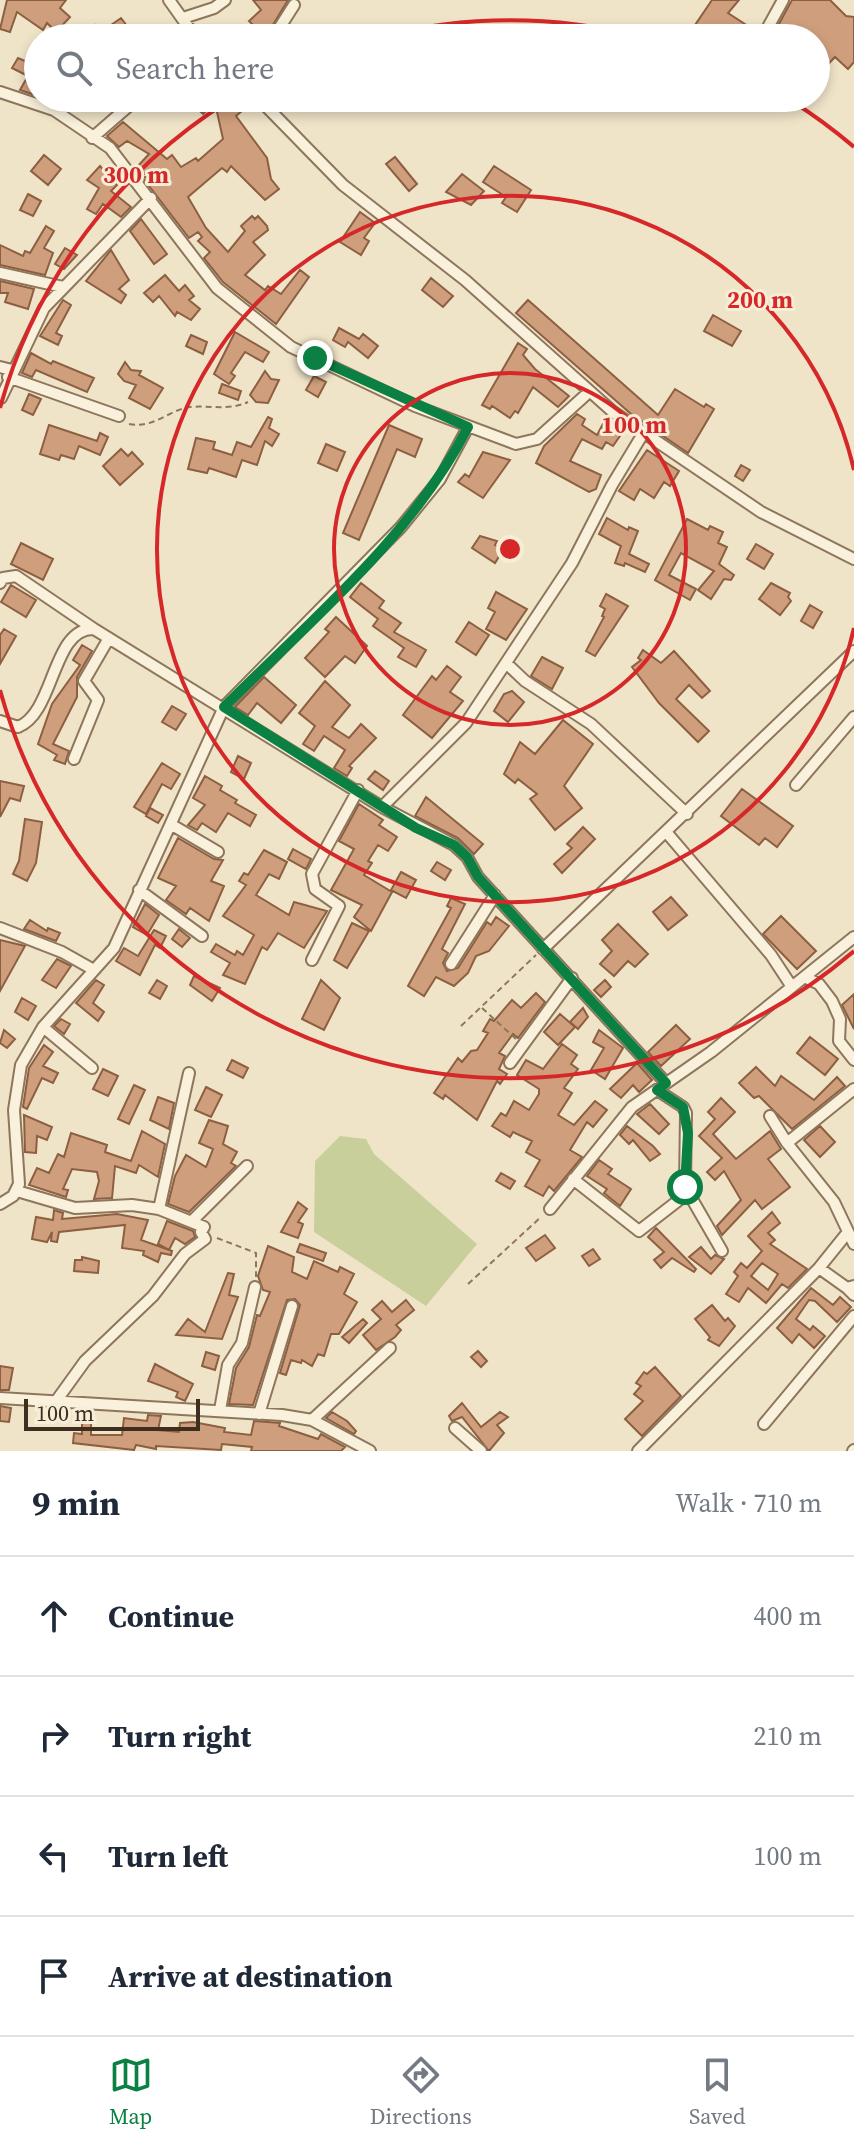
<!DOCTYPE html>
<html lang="en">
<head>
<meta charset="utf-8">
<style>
	:root { --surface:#fff; --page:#f6f6f7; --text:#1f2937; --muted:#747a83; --line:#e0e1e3; --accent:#0b8043 }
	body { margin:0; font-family:"Source Serif 4",serif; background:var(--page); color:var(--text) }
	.scale { position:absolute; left:24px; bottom:20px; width:176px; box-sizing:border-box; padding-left:8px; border:4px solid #3d2e20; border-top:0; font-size:22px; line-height:28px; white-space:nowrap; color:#3d2e20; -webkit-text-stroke:6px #f7eed8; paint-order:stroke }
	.stop { position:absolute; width:24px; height:24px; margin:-18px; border:6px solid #0b8043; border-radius:50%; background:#fff }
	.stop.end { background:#0b8043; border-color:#fff; box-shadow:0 2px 8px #0008 }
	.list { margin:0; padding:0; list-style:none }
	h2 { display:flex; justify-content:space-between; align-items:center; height:104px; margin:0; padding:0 32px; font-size:34px }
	h2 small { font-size:26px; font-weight:400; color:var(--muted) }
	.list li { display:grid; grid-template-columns:52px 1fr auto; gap:24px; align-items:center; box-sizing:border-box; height:120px; padding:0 32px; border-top:2px solid var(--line) }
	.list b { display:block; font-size:30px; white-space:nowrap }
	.list em { font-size:26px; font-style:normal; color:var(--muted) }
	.icon { flex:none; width:44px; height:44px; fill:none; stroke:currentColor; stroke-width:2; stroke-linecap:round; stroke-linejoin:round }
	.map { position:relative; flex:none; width:854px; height:1451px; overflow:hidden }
	.search { position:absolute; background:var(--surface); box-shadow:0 4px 12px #0003; left:24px; right:24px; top:24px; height:88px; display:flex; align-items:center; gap:20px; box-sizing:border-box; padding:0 28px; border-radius:44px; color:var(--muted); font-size:30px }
	.sheet { height:584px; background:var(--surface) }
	nav { display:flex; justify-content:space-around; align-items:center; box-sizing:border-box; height:112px; border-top:2px solid var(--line); background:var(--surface); font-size:22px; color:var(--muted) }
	nav a { display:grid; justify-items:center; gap:4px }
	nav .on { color:var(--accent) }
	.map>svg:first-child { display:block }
</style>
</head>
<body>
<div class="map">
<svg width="854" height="1451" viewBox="0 0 854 1451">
	<rect width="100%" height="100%" fill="#f0e4c8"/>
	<path fill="#c9cf9b" d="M340,1136L366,1139L374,1154L477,1244L426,1306L314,1232L315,1161Z"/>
	<path fill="#cf9f7d" stroke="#8d5f41" stroke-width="2" fill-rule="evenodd" d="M7,0H66L60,8L70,17L56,32L47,23L43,30L17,12L10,32L0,29Z
		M253,0H288L265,38H241L254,26L249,21L261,10Z
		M712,0H739L728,13L748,26L741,38H693L689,34Z
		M792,0H830L846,16L854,17V62L848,69L835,57L816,77V38H782L774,33Z
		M121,18L136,38H90L86,33L95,25L101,32Z
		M38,45V96L20,90L28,76L12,68L18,58L25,61Z
		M186,98H241L248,106L236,116L267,158L271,179L279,189L265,200L231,166L227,172L222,168L188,197L206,228L228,252L245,231L241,226L252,216L255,219L258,216L267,226L268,230L253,242L265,255L245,275L265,290L268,286L281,294L300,270L309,277L276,324L223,282L204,258L210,252L198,241L202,237L198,232L189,238L143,178L147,176L137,167L149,154L127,141L119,147L107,136L123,122L167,159L172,155L181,167L196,158L198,161L223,139L215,103L203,114Z
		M44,155L61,169L48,185L31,171Z
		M395,157L417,184L409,191L386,164Z
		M100,166L117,185L111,191L131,207L121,217L103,204L96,214L87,209L99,188L87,180Z
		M494,166L531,190L517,212L502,203L506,197L483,182Z
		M462,174L484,191L471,205L446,192Z
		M28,194L41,201L33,216L20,210Z
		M360,212L375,223L364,238L369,241L361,255L340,242Z
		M141,219L167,254L154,264L130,231Z
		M46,226L54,231L44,248L53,253L45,275L0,265V245L23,256L25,251L30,253Z
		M65,248L77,255L64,269L55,264Z
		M111,250L129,280L119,289L126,295L121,303L86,281Z
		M165,275L179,291L185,285L194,296L189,300L200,309L191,320L177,312L175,316L159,296L153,302L144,293Z
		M431,278L453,296L443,307L422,290Z
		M0,281L34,289L28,309L5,302L8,293H0Z
		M63,300L71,305L56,333L62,336L58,345L40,336Z
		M528,300L658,415L675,389L704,407L706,404L714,409L688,453L631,414L516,313Z
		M713,315L741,331L732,346L704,331Z
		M339,328L359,339L363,334L378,346L368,358L348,342L345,347L333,340Z
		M235,332L269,352L263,362L245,352L231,373L235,376L229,384L214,374Z
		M191,335L207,342L203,354L186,346Z
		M518,343L527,349L523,355L535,369L569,396L558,407L533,387L518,413L515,411L510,418L492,406L490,409L482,405Z
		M31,353L51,364L53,361L94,378L87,392L36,370L32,377L22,373Z
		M125,362L131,370L141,371L139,375L163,388L150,409L129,398L136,385L124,381L118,374Z
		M265,371L271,379L279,380L268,403L256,402L250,395Z
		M314,376L326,382L318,397L306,390Z
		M222,384L241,391L238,400L219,393Z
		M29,394L41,399L33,415L22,410Z
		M577,414L585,419L582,425L597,435L604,422L622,433L613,446L606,442L602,449L582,439L570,461L601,475L596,489L589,492L536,463L544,446Z
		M268,417L272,419L269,428L279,434L272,446L265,441L257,465L242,460L236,477L209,468L207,473L188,469L196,438L215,442L213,449L232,455L237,442L251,447Z
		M49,425L97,441L100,433L108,437L100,455L79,446L74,459L61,455L59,460L40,454Z
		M389,425L422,439L415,457L397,449L359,540L343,533Z
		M326,444L345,452L337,471L318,463Z
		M121,449L128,456L132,452L143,464L120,485L103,466Z
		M647,450L679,471L670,486L664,482L654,498L640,489L634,500L619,491Z
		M483,452L510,460L483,498L458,482L465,474L469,477Z
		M741,465L750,470L743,481L735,476Z
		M607,518L628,530L629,527L638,531L629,554L649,564L645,572L625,563L624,566L615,563L621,546L599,534Z
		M687,519L708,530L710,526L723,532L718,543L727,547L719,564L734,575L731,580L724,579L711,599L698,590L714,571L681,553L669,575L696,589L690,600L655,580Z
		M480,536L497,541L495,545L503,550L495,563L472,548Z
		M21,543L53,559L43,580L11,564Z
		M756,544L773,554L764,569L747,559Z
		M361,583L384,601L379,608L401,623L394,632L426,650L416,667L398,657L404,648L373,626L378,619L350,597Z
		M771,583L790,593L788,597L791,601L780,615L759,599Z
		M11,585L36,600L26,617L1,602Z
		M496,592L527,609L506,640L486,629L495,612L488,608Z
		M606,594L628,606L595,656L586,651L604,617L602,616L605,609L600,606Z
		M810,605L822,612L813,628L801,621Z
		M336,617L367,646L355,663L345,656L325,677L305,658L329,632L325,629Z
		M469,622L489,635L476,655L456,642Z
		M4,629L16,636L0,664V635Z
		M82,645L92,651L77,677V697L53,744L69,751L65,764L54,760L57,755L38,744L52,704L80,665L73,660Z
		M643,650L661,663L674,651L710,691L702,698L689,685L676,699L709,731L698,742L659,703L632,667L641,660L638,658Z
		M542,657L563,668L552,689L531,676Z
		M447,666L461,677L450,692L463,701L432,738L403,715L432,676L436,680Z
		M264,677L296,705L281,723L257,703L248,715L235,707Z
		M325,681L350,705L332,727L349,738L361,724L376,738L349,766L352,768L347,776L334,768L345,750L324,736L314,751L303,744L315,726L299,713Z
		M512,691L524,702L508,722L494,711L504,694Z
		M172,706L186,714L176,730L162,722Z
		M563,720L593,744L564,786L582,808L555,830L530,799L537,794L518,779L515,783L504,774L520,742L535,754Z
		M238,756L251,763L244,779L231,772Z
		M162,763L180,774L171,789L162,784L146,814L134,807Z
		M375,771L389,781L383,790L368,779Z
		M205,776L222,786L220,790L237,800L235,803L256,815L250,826L228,813L216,832L202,823L197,830L188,825L205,805L193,798Z
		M0,781L24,786L20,801L10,798L0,817Z
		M742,789L793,826L777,847L765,838L759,845L721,816Z
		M426,797L483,844L474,854L458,838L415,816Z
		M359,804L383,820L379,825L397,837L388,851L378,845L368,861L372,863L364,875L392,892L371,931L354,917L362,905L331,890L354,849L339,841Z
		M150,808L163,815L158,823L146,816Z
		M25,819L42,822L36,863L27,881L13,874L19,861Z
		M583,827L595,839L562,873L554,864L572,848L567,844Z
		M178,838L214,859L223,860L211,881L224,886L209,921L190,908L186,914L166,900L176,886L158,878Z
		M293,849L311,859L306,869L288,859Z
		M264,850L287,862L279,879L269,874L256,895L289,915L294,902L327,911L304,948L278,933L267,950L262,947L245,984L223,975L230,963L211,952L216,944L235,955L237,951L243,955L254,935L223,916L246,885L239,881L244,873L248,875Z
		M437,862L451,870L445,880L431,871Z
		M401,872L416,880L406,898L391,890Z
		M671,897L687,915L668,930L653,912Z
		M451,898L465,904L442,949L448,953L443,963L447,971L458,968L487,922L491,925L496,917L509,926L489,951L476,956L468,973L454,986L436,977L424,996L408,986L451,908L447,906Z
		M145,904L159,915L147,935L133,927Z
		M781,916L816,951L797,969L763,934Z
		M30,920L47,931L48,928L60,933L56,941L24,929Z
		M352,923L369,931L347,968L334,960Z
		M618,924L648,954L635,967L628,961L614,976L600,964L612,951L602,940Z
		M179,929L190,938L182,947L172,939Z
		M154,930L166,936L160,948L155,945L140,975L116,961L124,948L138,956Z
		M0,940L25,946L0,991Z
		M57,959L71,966L56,988L42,980Z
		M194,976L220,988L212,1001L190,985Z
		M96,980L104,985L93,1003L104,1012L98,1021L76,1003Z
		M157,980L167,986L160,999L149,993Z
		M321,980L340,998L324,1030L302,1019Z
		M605,980L611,987L601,997L594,990Z
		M536,993L545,1002L518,1038L513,1034L499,1053L505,1056L499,1069L507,1074L500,1084L497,1081L477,1120L445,1095L443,1099L434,1093L458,1058L462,1062L471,1051L477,1050L488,1033L483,1031L490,1019L494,1021L512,1000L521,1008Z
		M854,994V1029L842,1005Z
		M22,998L36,1006L28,1020L15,1012Z
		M583,1008L588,1017L578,1029L570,1022Z
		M560,1014L575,1027L558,1045L544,1032Z
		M61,1019L70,1024L64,1034L54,1026Z
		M676,1025L690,1039L661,1066L648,1052Z
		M4,1030L15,1039L7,1048L0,1043Z
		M599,1030L623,1048L605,1079L591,1070L604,1048L593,1042Z
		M810,1037L838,1059L825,1075L797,1053Z
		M562,1044L577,1055L571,1064L578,1069L564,1088L572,1093L558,1115L574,1125L595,1101L607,1110L593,1127L587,1122L570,1150L582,1157L554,1191L549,1186L543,1196L525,1186L540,1160L526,1152L532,1141L513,1132L510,1137L492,1126L501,1113L506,1116L514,1101L529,1110L539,1094V1089L517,1075L526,1060L543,1069Z
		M44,1045L53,1052L43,1066L58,1073L53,1083L42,1078L27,1109L23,1107L29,1068Z
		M232,1060L248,1068L243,1078L227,1070Z
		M637,1063L652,1080L639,1092L633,1085L621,1098L610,1089Z
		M756,1067L775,1086L781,1076L814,1100L837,1077L845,1086L792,1129L759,1096L754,1098L739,1083Z
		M103,1069L118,1076L108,1096L93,1089Z
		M134,1085L145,1090L129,1124L118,1119Z
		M206,1087L222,1095L211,1117L195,1110Z
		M158,1097L174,1103L169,1129L150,1120Z
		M721,1098L735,1112L713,1134L736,1159L770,1131L781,1149L768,1159L790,1187L762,1209L755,1200L722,1235L717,1226L741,1200L724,1171L715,1180L707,1172L722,1158L699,1136L715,1119L708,1112Z
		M650,1104L669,1124L659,1134L637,1114Z
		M24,1115L52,1127L47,1140L37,1136L36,1153L25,1152Z
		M209,1120L228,1126L223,1144L237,1152L231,1163L236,1166L189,1212L168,1204L175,1176L186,1155L206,1167L213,1149L199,1143Z
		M627,1126L653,1146L660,1154L650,1161L633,1140L629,1144L620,1135Z
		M820,1126L835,1142L820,1157L804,1140Z
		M142,1131L165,1144L158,1177L139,1165L136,1173L115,1166L112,1198L94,1199L99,1181L97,1172L72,1169L63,1189L68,1190L66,1197L29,1185L37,1168L49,1173L58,1154L64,1157L71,1133L107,1145L105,1152L131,1161Z
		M599,1160L612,1169L608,1174L631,1189L620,1206L604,1193L607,1189L587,1176Z
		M501,1173L515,1181L510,1189L496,1181Z
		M298,1202L307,1209L298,1222L303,1224L298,1238L281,1232Z
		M54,1210L63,1213L62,1219L117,1214L148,1220L141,1240L172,1251L171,1255L161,1253L158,1262L143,1255L144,1251L122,1248L125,1225L59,1232L57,1242L51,1241L52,1232L47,1242L32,1239L36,1217L53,1220Z
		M772,1212L780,1223L768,1233L775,1240L770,1244L807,1269L788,1288L782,1284L766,1303L748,1288L739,1302L726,1294L738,1276L734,1272L741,1263L747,1268L762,1251L748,1236ZM762,1263L778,1274L768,1290L751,1276Z
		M167,1221L193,1231L195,1237L185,1244L175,1238L169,1250L158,1244Z
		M656,1228L696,1269L694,1272L672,1258L661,1268L654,1260L664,1252L648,1237Z
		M545,1235L555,1248L536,1261L526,1248Z
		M300,1244L326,1253L323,1261L297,1252Z
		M268,1246L294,1257L292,1272L307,1279L314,1261L338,1272L340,1267L354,1274L344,1294L357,1302L339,1334H331L324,1356L318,1354L312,1366L302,1360L301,1363L291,1360L286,1375L280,1373L300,1305L295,1299L287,1300L253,1405L229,1404L236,1368L249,1347L257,1315L260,1316L270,1292L263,1290L258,1276Z
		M701,1247L711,1259L715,1255L724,1259L711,1274L689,1257Z
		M593,1249L600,1259L589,1266L582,1256Z
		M82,1257L99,1261L98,1273L74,1271L75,1260H82Z
		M228,1273L234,1274L229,1295L238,1297L222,1339L176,1335L188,1319L205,1332Z
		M811,1288L833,1305L840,1297L851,1307L837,1322L815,1301L809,1300L796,1319L810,1330L813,1326L825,1336L814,1348L799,1334L792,1343L777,1328Z
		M406,1300L414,1310L396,1325L401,1330L395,1337L376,1350L363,1335L381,1319L372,1310L382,1301L392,1312Z
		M712,1305L725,1321L728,1318L735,1326L719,1346L708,1340L710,1337L695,1319Z
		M363,1319L367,1323L349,1343L342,1337Z
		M478,1351L487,1361L481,1367L471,1357Z
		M206,1352L219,1356L215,1370L202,1366Z
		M155,1364L193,1384L185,1401L176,1397L178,1392L148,1381Z
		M0,1366L13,1368L9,1390H0Z
		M655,1367L681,1396L642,1436L625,1419L643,1401L634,1394L641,1386L636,1383L644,1372L647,1374Z
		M462,1403L481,1427L500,1412L508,1417L497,1425L504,1433L489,1451L462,1417L452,1421L449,1416Z
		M0,1406L11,1408L9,1422L0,1421Z
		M332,1412L347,1421L356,1431L354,1434L326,1418Z
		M82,1415H91V1435H122L124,1418L147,1421L148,1415L161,1416L158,1430L179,1432L180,1423L193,1422L225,1428L224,1432L251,1435L254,1421L280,1423L279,1426L318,1439L321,1434L345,1447L341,1451H251L252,1447L222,1444L221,1450L156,1446V1449L136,1445L134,1450L73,1443L74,1433L82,1434Z"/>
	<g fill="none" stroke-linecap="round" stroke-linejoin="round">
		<g stroke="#8d765c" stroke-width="14">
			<path id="street" d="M169,0L196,38
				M183,18L214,8L225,0
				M273,38L294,5
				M762,38L783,0
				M0,92L54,110L110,148L217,288L291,347L415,406L516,444L537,439L589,392
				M258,98L343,185L465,280L612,411L761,512L854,559
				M92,138L138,98
				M0,273L63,287
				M0,367L12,370
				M8,377L119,416
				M1,398L44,308L151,198
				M0,583L3,578L16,576L94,629L382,807L466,723L572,563L612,485L644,432
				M507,664L525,681L591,724L687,814
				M0,721L18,727C55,713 52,627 94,629
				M74,759L98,700L84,681L109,638
				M796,785L854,717
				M382,807L454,845L467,857L478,877L666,1083
				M172,825L218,852
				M667,833L771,955L792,987
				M139,890L202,936
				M0,928L62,952L94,970
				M543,949L854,651
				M312,960L339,906L315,889L312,874L358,790
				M451,964L495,895
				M804,977L819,984L832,1001L840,1019L839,1041L854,1060
				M43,1027L92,1068
				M510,1063L572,978
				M854,1089L787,1143L834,1202L854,1244
				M657,1090L683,1107L686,1113L685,1187L722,1251
				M770,1116L787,1143
				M573,1179L639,1231L688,1193
				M17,1191L75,1208L132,1205L159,1209L204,1227L201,1232L205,1239L185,1254L153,1296L85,1361L54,1404
				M0,1204L13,1196L19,1184L14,1110L21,1065L43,1027L114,948L224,707L401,527L440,479L468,427
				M159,1209L189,1073
				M550,1209L632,1107L711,1052L854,937
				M191,1222L247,1166
				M819,1268L847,1288
				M854,1286L847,1288L854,1295
				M0,1398L282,1415L312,1420L370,1451
				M220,1410L228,1365L242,1343L255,1287
				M259,1414L292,1306
				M312,1420L390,1348
				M764,1424L854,1316
				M455,1428L481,1451
				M638,1451L819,1268L848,1232
				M853,1451L854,1450"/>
		</g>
		<path stroke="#8d765c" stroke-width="2" stroke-dasharray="6 4" stroke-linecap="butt" d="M129,424C154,429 168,410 190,407C210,405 228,411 248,402
			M482,1008L516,1039
			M461,1026L536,955
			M217,1238L256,1253V1277
			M468,1284L541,1217"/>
		<use href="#street" stroke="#faf1dc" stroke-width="10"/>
	</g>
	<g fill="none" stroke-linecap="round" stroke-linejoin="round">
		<path stroke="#0b8043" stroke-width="10" d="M315,358L468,427C412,537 310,621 224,707L416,828L454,845L467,857L478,877L666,1083L657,1090L683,1107L688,1133L685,1187"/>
	</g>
	<g fill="none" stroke="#d62828" stroke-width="4">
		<circle cx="510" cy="549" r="176"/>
		<path d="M854 628A353 353 0 1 1 854 470"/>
		<path d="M854 951A529 529 0 0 1 0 690M0 408A529 529 0 0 1 230 100M378 37A529 529 0 0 1 642 37M790 100A529 529 0 0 1 854 147"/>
	</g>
	<circle cx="510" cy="549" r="12" fill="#d62828" stroke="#f7eed8" stroke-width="4"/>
	<g font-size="24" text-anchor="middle" font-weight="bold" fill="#d62828" stroke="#f7eed8" stroke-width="6" stroke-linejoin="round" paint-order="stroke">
		<text x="136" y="183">300 m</text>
		<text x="760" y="308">200 m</text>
		<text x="634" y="433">100 m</text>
	</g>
</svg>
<div class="scale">100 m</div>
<div class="stop" style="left:685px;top:1187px"></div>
<div class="stop end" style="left:315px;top:358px"></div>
<div class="search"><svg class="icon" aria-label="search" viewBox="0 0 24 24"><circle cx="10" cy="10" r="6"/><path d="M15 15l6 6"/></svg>Search here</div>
</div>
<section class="sheet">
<h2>9 min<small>Walk · 710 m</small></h2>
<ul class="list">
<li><svg class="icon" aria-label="ahead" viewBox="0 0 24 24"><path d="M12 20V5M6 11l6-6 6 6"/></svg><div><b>Continue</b></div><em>400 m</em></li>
<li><svg class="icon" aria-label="right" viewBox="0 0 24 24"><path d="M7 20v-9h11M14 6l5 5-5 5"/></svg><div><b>Turn right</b></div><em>210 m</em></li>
<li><svg class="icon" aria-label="left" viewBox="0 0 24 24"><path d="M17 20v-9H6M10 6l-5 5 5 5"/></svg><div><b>Turn left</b></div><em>100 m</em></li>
<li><svg class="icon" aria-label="arrive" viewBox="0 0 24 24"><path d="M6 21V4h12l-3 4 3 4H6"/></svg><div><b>Arrive at destination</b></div></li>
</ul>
</section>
<nav>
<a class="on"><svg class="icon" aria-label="map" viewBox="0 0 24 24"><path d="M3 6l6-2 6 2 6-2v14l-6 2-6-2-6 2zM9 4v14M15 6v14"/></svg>Map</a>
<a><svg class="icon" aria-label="directions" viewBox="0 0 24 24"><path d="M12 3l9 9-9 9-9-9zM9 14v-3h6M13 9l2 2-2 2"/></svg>Directions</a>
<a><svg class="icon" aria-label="saved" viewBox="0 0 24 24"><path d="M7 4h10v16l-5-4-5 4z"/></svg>Saved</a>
</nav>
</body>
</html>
